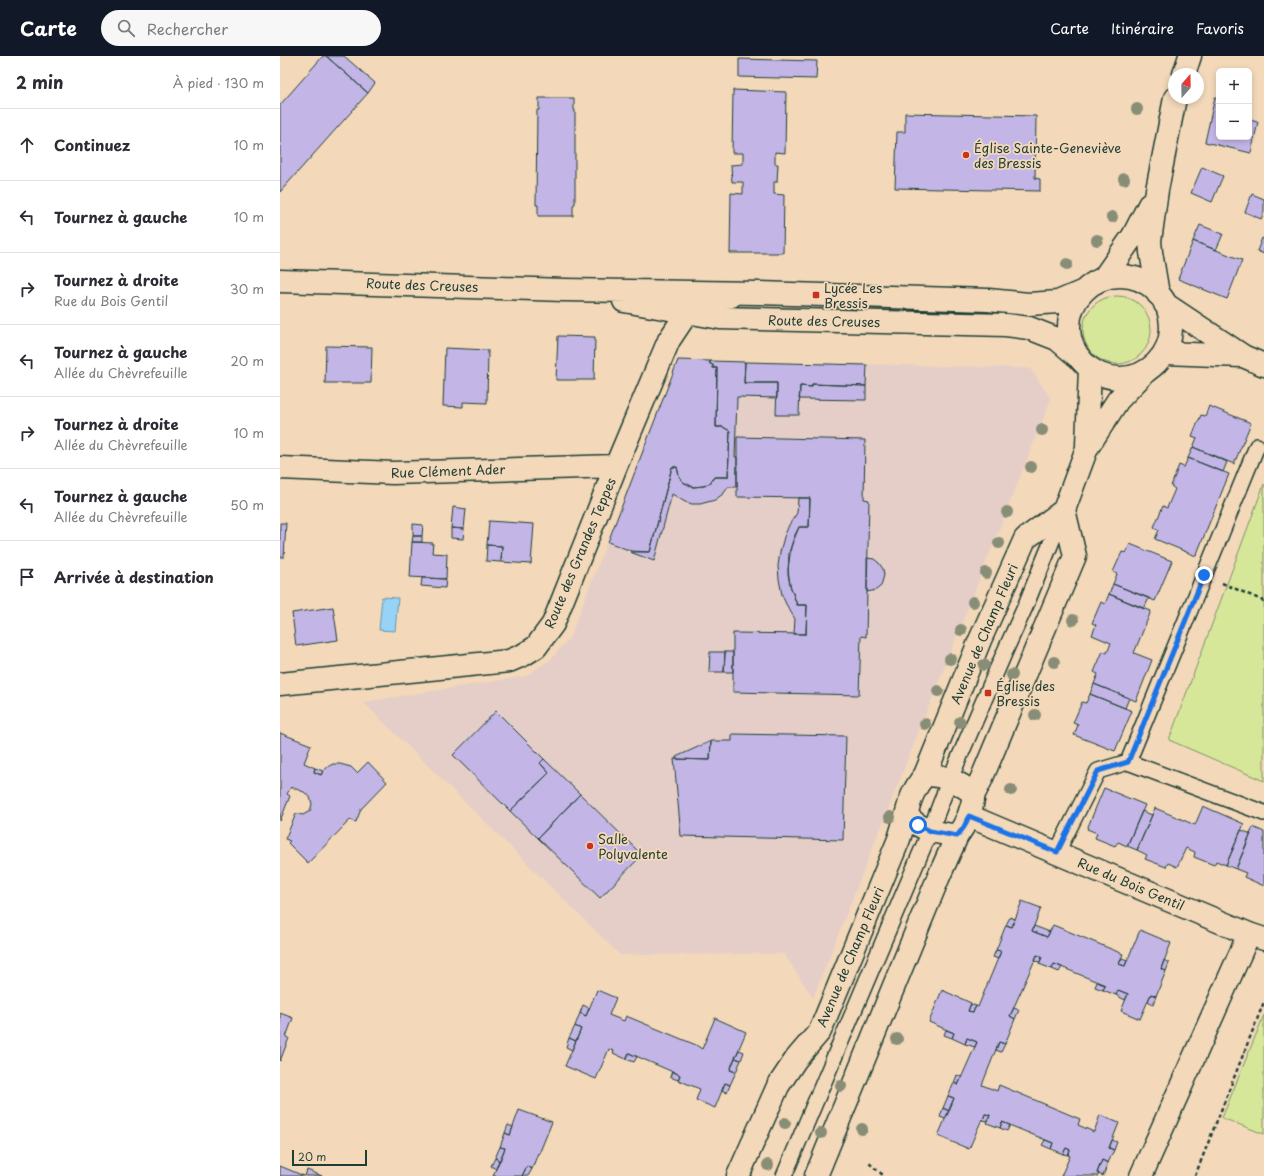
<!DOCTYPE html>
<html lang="fr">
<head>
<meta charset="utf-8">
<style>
	:root { --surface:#fff; --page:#f7f7f7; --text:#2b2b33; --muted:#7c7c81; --line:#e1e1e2; --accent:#111827 }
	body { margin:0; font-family:"Playpen Sans",sans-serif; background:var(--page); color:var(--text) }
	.controls { position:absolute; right:12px; top:12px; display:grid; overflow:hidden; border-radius:6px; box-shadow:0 2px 6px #0003 }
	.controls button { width:36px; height:36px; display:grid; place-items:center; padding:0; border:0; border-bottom:1px solid var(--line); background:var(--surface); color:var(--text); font:20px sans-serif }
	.compass { position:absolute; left:888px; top:12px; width:36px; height:36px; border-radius:50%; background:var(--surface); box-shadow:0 2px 6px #0003; rotate:20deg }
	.scale { position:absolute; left:12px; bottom:10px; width:75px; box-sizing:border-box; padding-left:4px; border:2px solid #1f3d34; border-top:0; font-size:11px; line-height:14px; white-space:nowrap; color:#1f3d34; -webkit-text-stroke:3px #f3d9ba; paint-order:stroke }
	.stop { position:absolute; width:12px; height:12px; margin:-9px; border:3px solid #1a73e8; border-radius:50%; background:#fff }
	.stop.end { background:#1a73e8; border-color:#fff; box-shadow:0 1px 4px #0008 }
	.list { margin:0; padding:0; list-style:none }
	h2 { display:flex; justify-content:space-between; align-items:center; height:52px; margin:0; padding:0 16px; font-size:17px }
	h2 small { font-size:13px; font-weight:400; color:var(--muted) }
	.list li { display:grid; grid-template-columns:26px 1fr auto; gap:12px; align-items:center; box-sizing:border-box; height:72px; padding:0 16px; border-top:1px solid var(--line) }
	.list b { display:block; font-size:15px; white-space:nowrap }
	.list p { margin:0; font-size:13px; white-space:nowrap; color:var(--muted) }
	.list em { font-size:13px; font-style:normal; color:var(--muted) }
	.icon { flex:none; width:22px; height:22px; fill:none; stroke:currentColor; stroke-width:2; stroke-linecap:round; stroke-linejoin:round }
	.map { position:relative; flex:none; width:984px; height:1120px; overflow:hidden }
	header { display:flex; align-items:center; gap:24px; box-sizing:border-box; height:56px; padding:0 20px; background:var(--accent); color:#fff }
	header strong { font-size:19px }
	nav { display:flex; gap:22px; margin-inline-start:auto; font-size:14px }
	.search { width:280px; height:36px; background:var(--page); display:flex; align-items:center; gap:10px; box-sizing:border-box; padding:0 14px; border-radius:22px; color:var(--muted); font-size:15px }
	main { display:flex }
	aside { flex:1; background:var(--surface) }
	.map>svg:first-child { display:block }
</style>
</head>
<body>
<header>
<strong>Carte</strong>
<div class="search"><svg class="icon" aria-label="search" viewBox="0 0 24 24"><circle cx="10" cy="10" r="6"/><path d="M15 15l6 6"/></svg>Rechercher</div>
<nav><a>Carte</a><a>Itinéraire</a><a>Favoris</a></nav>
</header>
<main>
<aside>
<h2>2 min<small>À pied · 130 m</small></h2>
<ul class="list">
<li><svg class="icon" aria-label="ahead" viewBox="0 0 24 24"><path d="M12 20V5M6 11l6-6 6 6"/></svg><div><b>Continuez</b></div><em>10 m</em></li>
<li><svg class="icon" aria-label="left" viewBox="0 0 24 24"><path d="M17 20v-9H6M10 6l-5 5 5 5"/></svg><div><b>Tournez à gauche</b></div><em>10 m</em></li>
<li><svg class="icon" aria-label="right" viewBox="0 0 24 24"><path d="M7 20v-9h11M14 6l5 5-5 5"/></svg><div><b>Tournez à droite</b><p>Rue du Bois Gentil</p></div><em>30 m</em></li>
<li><svg class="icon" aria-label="left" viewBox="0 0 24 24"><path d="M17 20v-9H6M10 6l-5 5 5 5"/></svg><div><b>Tournez à gauche</b><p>Allée du Chèvrefeuille</p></div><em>20 m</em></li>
<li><svg class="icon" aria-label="right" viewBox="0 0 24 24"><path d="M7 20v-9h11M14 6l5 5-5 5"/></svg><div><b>Tournez à droite</b><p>Allée du Chèvrefeuille</p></div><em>10 m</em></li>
<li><svg class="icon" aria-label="left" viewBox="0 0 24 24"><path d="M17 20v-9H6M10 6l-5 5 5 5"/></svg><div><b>Tournez à gauche</b><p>Allée du Chèvrefeuille</p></div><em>50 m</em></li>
<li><svg class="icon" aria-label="arrive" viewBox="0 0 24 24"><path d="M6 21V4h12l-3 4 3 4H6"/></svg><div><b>Arrivée à destination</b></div></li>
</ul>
</aside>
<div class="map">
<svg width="984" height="1120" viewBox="0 0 984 1120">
	<rect width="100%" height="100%" fill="#f3d9ba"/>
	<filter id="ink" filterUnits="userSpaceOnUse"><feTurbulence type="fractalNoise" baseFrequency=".025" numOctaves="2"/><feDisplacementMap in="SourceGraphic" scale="8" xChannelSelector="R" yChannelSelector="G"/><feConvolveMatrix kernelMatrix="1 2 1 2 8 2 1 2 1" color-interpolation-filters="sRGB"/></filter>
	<g filter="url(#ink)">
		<path fill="#e5cec8" d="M398,304L750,312L771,343L533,942L504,898L340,899L83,646L246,620L271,603L290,581Z"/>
		<path fill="#d7e79a" stroke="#7b9267" d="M803 274a34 34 0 1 1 68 0a34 34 0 1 1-68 0Z
			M984,428V725L889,684Z
			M984,959V1078L942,1062Z"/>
		<path fill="#97d2f7" stroke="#6796a9" d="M102,541L118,542L115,575L99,574Z"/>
		<path fill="#c3b6e7" stroke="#1f3d34" d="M43,0H46L88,37L0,136V49Z
			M46,0H64L95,27L88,37Z
			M459,3L537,5L536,23L459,21Z
			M453,34L506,36L505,97L495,96V108H498L497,126H494V138L504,139L503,197H450L451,137L463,138V126H452L451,109L463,108V97H452Z
			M935,41L939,42V81H969V64L978,66L971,97L925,86Z
			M259,42H294V54H295V148L293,149V160H258V149H256L257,54H259Z
			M625,57L756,60L755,122L760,123V135L615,132L617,76H625Z
			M922,111L943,120L932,146L911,137Z
			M972,138L984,143V156L981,163L965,156Z
			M920,169L943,178L936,194L913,185Z
			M982,182L984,183V198L977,195Z
			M913,185L962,204L947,243L898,223Z
			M278,280L315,281L314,324H276Z
			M46,290L92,291L91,327H45Z
			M165,292L208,294L207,347L183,346V351L163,350Z
			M398,304L430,305V308L433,309V312H437L436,371H443L450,375L448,421H434L430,427L424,430L413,431L403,426L399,420L397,411H392L370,496L351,495L328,486Z
			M430,305L465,306L464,327H497V342L457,341L455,401H457V431H448L444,437L435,444L420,448H412L405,446L392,438L374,505L350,496H370L392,411H397L399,420L403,426L413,431L424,430L430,427L434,421H448L450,375L443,371H436L437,312H433V309L430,308Z
			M465,306L587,309L586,330L532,328V331L520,330L519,359H496L497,327H464Z
			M532,328L586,330V344L519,343L520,330L532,331Z
			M929,350L971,367L954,408L913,391L917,382L912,380L921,359L925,360Z
			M457,381L585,384L584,443L589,444L586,581L581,580L579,639L453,636V577L526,578L527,549H517L510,529L508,513L511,491L519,471H529L530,442L457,441Z
			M913,391L947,406L943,416L908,402Z
			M908,402L949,418L916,500L875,483L879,474L874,471L883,450L887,452L895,433L891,430L899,409L904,411Z
			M518,442H530L529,471H519L514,481L509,497L508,518L510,529L517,549H527L526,578H514L515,563L506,548L502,539L499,523L498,510L500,496L504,481L509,469L517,457Z
			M173,451L186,453L184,473L171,472Z
			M209,465L254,468L251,508L221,506L222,490L207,489Z
			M0,467H6L4,501H0Z
			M133,468L143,469L142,480H133Z
			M171,472L184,473L183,483L171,482Z
			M133,480H142V486H132Z
			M132,486L153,487L152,497L167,498L166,523L130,521Z
			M850,488L892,505L875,545L833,528L837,518L833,516L842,496L846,497Z
			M207,489L222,490L221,506L206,505Z
			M587,502L594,503L599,507L603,513L604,519L601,530L596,534L587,536Z
			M142,522L166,523L165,532L141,530Z
			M833,528L869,542L864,553L829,538Z
			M829,538L871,555L854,597L872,604L856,645L814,628L818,618L814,616L823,595L827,597L831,587L812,579L816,569L812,567L821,546L825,548Z
			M53,551L58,584L16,590L12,557Z
			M430,596H445L444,616H429Z
			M445,596H453V616H444Z
			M814,628L849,642L845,652L810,638Z
			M810,638L852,655L835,695L794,679L798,669L793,667L802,646L806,647Z
			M216,655L264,703L260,707L269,717L230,755L173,699Z
			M0,677L31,689L24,707L35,712L34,716L41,719L43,715L49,710L53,708H60L71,711L77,717L88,706L107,726L81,753L76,766L70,764L28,807L8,787L10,785L5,783L16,758L23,759L30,755L32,748L30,741L24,736L11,731L7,738L10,740L0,765Z
			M452,678L566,680L563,784L401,780L394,703L430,704L431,685H452Z
			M431,685L430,704L396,703V701Z
			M264,703L300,738L258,782L230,755L269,717L260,707Z
			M35,712L43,715L41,719L34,716Z
			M824,732L865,749L847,790L838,786L835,790L815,782L817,777L807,773Z
			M300,738L362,799L320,842L258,782Z
			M923,750L964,768L946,809L936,805L934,809L914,801L915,796L906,792L897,811L888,807L886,811L865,803L867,799L857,794L875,752L915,769Z
			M862,755L872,759L857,794L847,790Z
			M973,771L984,776V830L964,821L966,817L956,813Z
			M961,774L971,778L956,813L946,809Z
			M742,845L761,852L752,875L767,881L773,869L843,898L839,908L845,910L860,874L891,887L881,913L886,915L876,940L871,938L860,963L841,955L848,938L838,934L836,939L823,934L825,929L774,908L772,913L759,908L762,901L757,899L730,960L735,963L725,988L719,986L702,1029L717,1035L719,1029L800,1063L798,1069L814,1076L820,1059L839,1067L829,1092L834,1094L828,1107L822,1104L817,1117H819L818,1120H781L790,1100L788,1099L790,1094L786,1092L783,1098L771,1093L773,1087L722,1066L720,1072L707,1067L710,1059L705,1058L703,1064L702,1063L689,1093L658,1080L674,1042L668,1040L674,1027L678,1029L697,986L687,982L685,988L672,982L674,977L649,966L662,934L691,947L688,955L693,956L696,950L698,951L721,895L716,894L726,869L732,871Z
			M730,861L735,863L732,871L726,869Z
			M754,870L770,876L767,881L752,875Z
			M716,894L721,895L718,903L713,901Z
			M757,899L762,901L760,906L755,905Z
			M842,902L847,904L845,910L839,908Z
			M884,904L889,907L886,915L881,913Z
			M774,908L782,911L779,916L772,913Z
			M817,926L825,929L823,934L815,931Z
			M317,934L336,942L329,959L344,965L346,960L416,989L422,993L435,962L466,976L450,1014L456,1016L450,1029L445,1027L435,1052L416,1044L420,1033L398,1024L400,1019L349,997L346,1003L333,997L334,995L329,993L316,1023L285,1010L301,973L295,970L300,957L306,960Z
			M838,934L848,938L845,944L836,939Z
			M871,938L876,940L873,948L868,945Z
			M691,948L696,950L693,956L688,955Z
			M303,949L309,952L306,960L300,957Z
			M734,952L739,954L735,963L730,960Z
			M0,957L13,962L6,981L9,982L0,1005Z
			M295,970L301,973L296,985L289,982Z
			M666,974L674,977L672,982L664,979Z
			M289,982L296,985L292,994L286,991Z
			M687,982L697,986L695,991L685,988Z
			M719,986L725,988L721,996L716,994Z
			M459,994L464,996L461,1004L455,1002Z
			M349,997L357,1001L354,1006L346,1003Z
			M455,1002L461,1004L456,1016L450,1014Z
			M392,1015L400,1019L398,1024L390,1021Z
			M677,1019L682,1021L678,1029L674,1027Z
			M445,1027L450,1029L447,1037L442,1034Z
			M668,1040L674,1042L669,1055L663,1052Z
			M663,1052L669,1055L665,1063L660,1061Z
			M239,1054L272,1066L259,1098L258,1097L252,1113L247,1110L242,1120H213L225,1092L220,1091L225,1077L230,1079Z
			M705,1058L710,1059L708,1065L703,1064Z
			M722,1066L730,1069L727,1075L720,1072Z
			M228,1069L233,1071L230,1079L225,1077Z
			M765,1084L773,1087L771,1093L762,1089Z
			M832,1084L837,1086L834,1094L829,1092Z
			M220,1091L225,1092L220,1105L215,1102Z
			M786,1092L790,1094L788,1099L783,1098Z
			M215,1102L219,1104L216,1113L211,1110Z
			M822,1104L828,1107L823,1120L817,1117Z
			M0,1110L24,1120H0Z
			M247,1110L252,1113L248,1120H242Z
			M27,1114L42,1120H25Z"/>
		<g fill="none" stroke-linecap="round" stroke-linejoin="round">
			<g stroke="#1f3d34" stroke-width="18">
				<path id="service" d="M848,706L984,757
					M777,796L818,715L848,706L977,390
					M504,1120L650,775L670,723L726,593L745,551L784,455"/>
			</g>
			<g stroke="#1f3d34" stroke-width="25">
				<path id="minor" d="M0,412L113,417L336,410
					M0,628L229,605L243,599L256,591L273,568L336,410L389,284L407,257L429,243L451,240
					M689,760L969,878L984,883
					M861,1120L969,878"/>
			</g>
			<g stroke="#1f3d34" stroke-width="25">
				<path id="tertiary" d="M904,18L910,0
					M823,223L853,180L869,149
					M878,238L871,196L870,185L877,134L895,42
					M807,389L810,313
					M645,719C665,719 677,725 694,738C692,754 687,767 677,780L650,775L638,769L626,760C630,743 634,732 645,719L700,584L745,483L784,454
					M694,738L701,724L795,500L784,454L807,392L838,344L866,315
					M458,1120L498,1030L516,1003L540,975L619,783L626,760
					M536,1120L659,820L677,780"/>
			</g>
			<g stroke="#1f3d34" stroke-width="25">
				<path id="secondary" d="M789 271a51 51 0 1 1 102 0a51 51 0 1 1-102 0Z
					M0,225L284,234L479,237L708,244L749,248L778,246L804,235
					M344,245L440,262L726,269L749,272L777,283L797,300
					M885,248L963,300L984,309
					M885,297L961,300"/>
			</g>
			<path stroke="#1f3d34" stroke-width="2.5" stroke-dasharray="4 3" stroke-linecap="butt" d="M942,527L984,545
				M589,1107L604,1120
				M915,1120L984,946"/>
			<use href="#service" stroke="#f3d9ba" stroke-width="15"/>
			<use href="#minor" stroke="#f3d9ba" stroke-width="22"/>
			<use href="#tertiary" stroke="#f3d9ba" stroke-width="22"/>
			<use href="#secondary" stroke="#f3d9ba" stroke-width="22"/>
		</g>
		<g fill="#888d76">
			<circle cx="857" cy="53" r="6"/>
			<circle cx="844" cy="123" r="6"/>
			<circle cx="832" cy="161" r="6"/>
			<circle cx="817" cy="184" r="6"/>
			<circle cx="787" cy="208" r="6"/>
			<circle cx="762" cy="374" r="6"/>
			<circle cx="751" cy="411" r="6"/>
			<circle cx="727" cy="456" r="6"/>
			<circle cx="719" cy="487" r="6"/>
			<circle cx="706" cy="517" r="6"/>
			<circle cx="693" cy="546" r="6"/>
			<circle cx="793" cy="564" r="6"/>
			<circle cx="681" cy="574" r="6"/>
			<circle cx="670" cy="603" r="6"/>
			<circle cx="774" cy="606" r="6"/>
			<circle cx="704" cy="609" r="6"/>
			<circle cx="732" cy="619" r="6"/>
			<circle cx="658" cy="635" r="6"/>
			<circle cx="755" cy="659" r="6"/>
			<circle cx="680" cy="666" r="6"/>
			<circle cx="645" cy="668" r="6"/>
			<circle cx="731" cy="734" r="6"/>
			<circle cx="610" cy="761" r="6"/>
			<circle cx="617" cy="983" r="6"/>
			<circle cx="561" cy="1030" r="6"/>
			<circle cx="505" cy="1067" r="6"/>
			<circle cx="582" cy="1073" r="6"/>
			<circle cx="541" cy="1077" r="6"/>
			<circle cx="488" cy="1109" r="6"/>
		</g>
	</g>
	<g fill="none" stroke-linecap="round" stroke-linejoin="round" filter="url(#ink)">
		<path stroke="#1a73e8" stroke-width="5" d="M638,769L650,775L677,780L684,771L689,760L777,796L818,715L848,706L924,519"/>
	</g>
	<g fill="#c8321e" stroke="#f3d9ba" stroke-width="1.5">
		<circle cx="686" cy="99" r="4"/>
		<rect x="532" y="235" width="8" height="8" rx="2"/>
		<rect x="704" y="633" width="8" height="8" rx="2"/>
		<circle cx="310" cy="790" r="4"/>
	</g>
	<g text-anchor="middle" stroke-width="3.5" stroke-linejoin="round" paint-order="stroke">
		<g font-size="13" fill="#1f3d34" stroke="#f3d9ba" text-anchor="start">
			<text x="694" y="97">Église Sainte-Geneviève<tspan x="694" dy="15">des Bressis</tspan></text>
			<text x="544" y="237">Lycée Les<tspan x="544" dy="15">Bressis</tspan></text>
			<text x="716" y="635">Église des<tspan x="716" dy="15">Bressis</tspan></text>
			<text x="318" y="788">Salle<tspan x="318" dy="15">Polyvalente</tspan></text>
		</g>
		<g font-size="13" fill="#1f3d34" stroke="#f3d9ba">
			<text transform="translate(142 229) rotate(2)" y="5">Route des Creuses</text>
			<text transform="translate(544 265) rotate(1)" y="5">Route des Creuses</text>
			<text transform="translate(168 415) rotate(-2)" y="5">Rue Clément Ader</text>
			<text transform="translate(300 497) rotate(-67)" y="5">Route des Grandes Teppes</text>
			<text transform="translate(704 578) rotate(-67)" y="5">Avenue de Champ Fleuri</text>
			<text transform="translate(851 828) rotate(23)" y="5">Rue du Bois Gentil</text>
			<text transform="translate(570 901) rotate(-67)" y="5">Avenue de Champ Fleuri</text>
		</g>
	</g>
</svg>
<div class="controls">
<button>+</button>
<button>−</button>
</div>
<svg class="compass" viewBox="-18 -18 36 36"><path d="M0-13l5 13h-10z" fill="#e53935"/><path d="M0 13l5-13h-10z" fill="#7c7c81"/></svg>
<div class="scale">20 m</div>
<div class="stop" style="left:638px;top:769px"></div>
<div class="stop end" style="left:924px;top:519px"></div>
</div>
</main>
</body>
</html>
